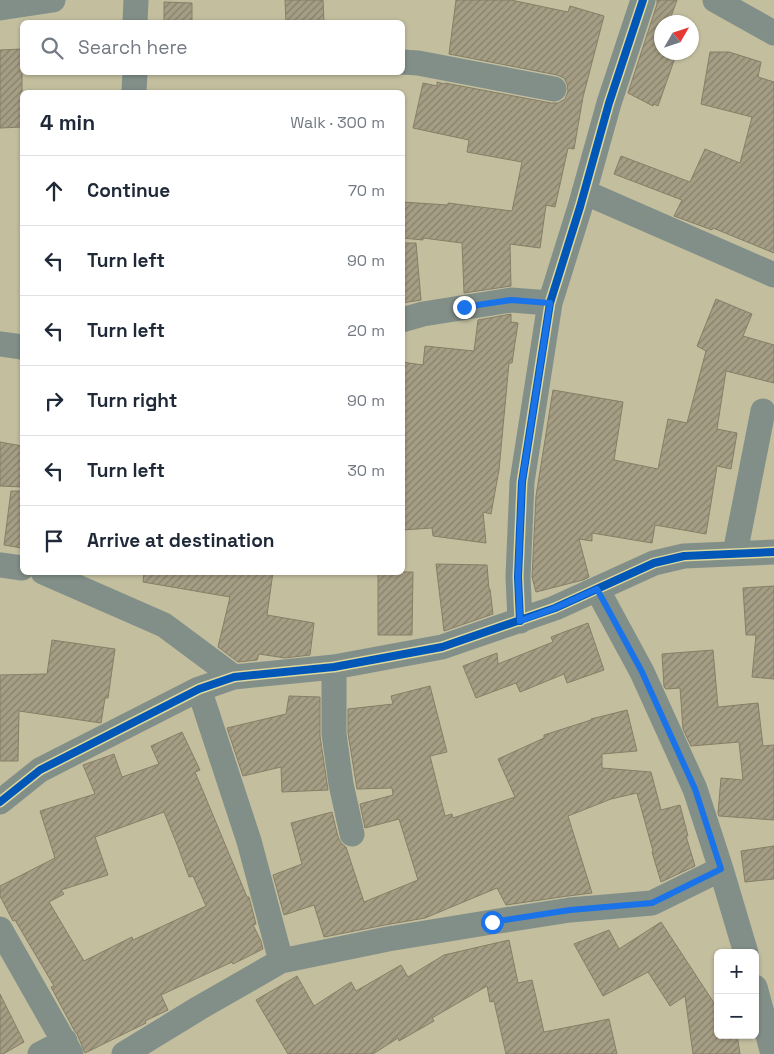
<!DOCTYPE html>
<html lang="en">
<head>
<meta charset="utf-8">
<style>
	:root { --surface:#fff; --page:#f6f6f7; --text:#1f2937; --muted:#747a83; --line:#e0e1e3 }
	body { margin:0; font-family:"Space Grotesk",sans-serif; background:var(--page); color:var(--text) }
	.controls { position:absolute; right:15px; bottom:15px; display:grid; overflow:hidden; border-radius:8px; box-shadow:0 1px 4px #0004 }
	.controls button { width:45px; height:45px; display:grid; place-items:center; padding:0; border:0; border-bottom:1px solid var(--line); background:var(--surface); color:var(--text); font:25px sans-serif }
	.compass { position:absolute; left:654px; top:15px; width:45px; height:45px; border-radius:50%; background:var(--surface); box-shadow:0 1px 4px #0004; rotate:51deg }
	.stop { position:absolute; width:15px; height:15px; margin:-11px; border:4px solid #1a73e8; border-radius:50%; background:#fff }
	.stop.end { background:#1a73e8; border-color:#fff; box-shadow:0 1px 5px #0008 }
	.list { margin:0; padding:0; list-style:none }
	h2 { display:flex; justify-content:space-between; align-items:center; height:65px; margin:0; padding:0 20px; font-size:21px }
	h2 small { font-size:16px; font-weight:400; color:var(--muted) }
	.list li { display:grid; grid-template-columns:32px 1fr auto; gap:15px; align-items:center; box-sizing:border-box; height:70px; padding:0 20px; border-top:1px solid var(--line) }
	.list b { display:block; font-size:19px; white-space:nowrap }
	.list em { font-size:16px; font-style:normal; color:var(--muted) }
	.icon { flex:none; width:28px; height:28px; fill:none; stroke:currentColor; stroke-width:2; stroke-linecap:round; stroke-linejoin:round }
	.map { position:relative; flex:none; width:774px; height:1054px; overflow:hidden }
	.search { position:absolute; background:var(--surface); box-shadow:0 1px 4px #0004; left:20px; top:20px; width:385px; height:55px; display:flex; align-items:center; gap:12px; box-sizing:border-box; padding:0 18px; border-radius:8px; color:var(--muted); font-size:19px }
	.panel { position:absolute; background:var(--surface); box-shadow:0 1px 4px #0004; left:20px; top:90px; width:385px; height:485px; border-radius:8px }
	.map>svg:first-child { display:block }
</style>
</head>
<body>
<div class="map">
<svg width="774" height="1054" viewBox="0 0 774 1054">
	<defs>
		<pattern id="building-hatch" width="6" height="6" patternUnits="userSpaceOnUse" patternTransform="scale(1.25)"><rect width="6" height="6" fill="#a59e85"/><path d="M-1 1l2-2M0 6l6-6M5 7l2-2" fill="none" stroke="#86806b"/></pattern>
	</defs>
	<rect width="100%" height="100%" fill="#c2be9e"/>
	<path fill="url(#building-hatch)" stroke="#867f66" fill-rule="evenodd" d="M285,0H323L324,22H286Z
		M456,0H511L568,12L570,6L604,16L583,97L574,149L568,148L555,207L546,205L540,248L510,244L511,286L464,293L462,243L423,238V240L402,238V202L448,205V203L512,211L522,162L467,152L469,140L413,128L423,83L437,86V82L445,84V83L551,103H558L565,99L568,91L567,84L564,78L557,75L449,54Z
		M657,0H677L669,22H662V46L659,52H677L658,106L654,104L653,106L628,93L657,4Z
		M164,2L192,3V22H164Z
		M22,49V127L0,128V50Z
		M710,52H729L761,62L758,77L774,82V253L713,228L712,230L674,216L682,200L614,174L621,156L690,182L705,149L740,163L752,117L701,104Z
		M402,243H416L421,300L402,303Z
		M716,299L752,314L743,336L774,345V383L726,371L717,429L737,433L731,469L717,466L706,534L655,525L652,543L592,533V541L579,539L589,577L583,580L536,592L532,577L536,496L553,390L623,402L614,460L658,469L668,419L687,423L706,351L697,346Z
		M511,314V322L518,323L512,363H509L499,470L491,514L483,512L486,543L433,536L432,528L402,530V362L423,365L425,346L474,351L478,320Z
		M0,442L22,446V487L0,486Z
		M11,491H22V548L4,545Z
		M436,564L487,565L489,589H490L493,614L444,631Z
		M144,572H273L267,615L314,623L310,655L285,658L259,654L257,660L238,662L218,647L230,597L143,582Z
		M378,572H413L412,635H378Z
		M774,586V679L752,677L756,635H746L743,588Z
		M588,623L604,670L567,683L564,674L520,692L516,683L476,698L463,666L497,653L498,664L553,642L551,637Z
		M52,640L115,649L108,698H105L101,723L19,711L18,761H0V675L47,674Z
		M713,650L718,707L758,703L763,746L774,745V820L719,816L718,813L721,778L743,780L739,742L691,746L683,729L680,688L666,689L664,687L662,654Z
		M430,686L447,752L430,756L445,816L452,814L453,818L515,797L498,759L544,738V735L591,720V719L627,710L637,751L602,754V768L651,772L661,810L680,805L688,836H686L695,866L661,882L652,852L653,851L637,793L611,799L568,816L592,893L568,896L506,905L497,888L425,918L385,925L324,937L314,905L284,915L273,875L302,864L291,823L332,812L338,837L341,843L346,847L364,902L418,880L399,819L365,828L360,804L393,795L392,788L357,789L348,733V709L393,704L391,696Z
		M289,696L320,697V736L328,790L282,792L281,767L243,776L227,728L286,714Z
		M182,732L200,770L195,772L247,897H249L256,924L253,925L261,941L263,949L233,964L232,962L161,995L168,1010L145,1021L146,1023L85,1053L77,1034L74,1030L51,987L54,986L15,920L13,921L0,896V886L55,858L40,811L95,794L83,765L114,754L122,777L159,764L151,746ZM164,812L178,847L189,877L193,876L206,906L133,940L132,937L84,961L49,902L64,894L61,890L108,875L95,837Z
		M774,846V879L745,882L741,851Z
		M661,922L718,1009V1035H737L740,1054H693L685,996L670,1006L648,972L603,996L574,944L609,930L619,949Z
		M509,940L518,983L532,980L544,1032L609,1019L617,1054H506L494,1001L490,1002L487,986L432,1018L434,1021L399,1041L398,1038L373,1054H288L256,1000L297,976L314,1006L351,982L356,991L401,965L408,977L444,955Z
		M0,994L24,1042L3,1054H0Z"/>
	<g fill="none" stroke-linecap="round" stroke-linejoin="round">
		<path stroke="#818f88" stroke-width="25" d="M715,0L774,33
			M0,8L53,0
			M135,22L136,0
			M402,62L418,63L554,89
			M134,92L135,72
			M584,192L774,275
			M402,320L423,314L511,300L550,303
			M0,344L22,347
			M735,553L763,411
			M0,565L22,568
			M43,572L164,625L234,677
			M597,589L642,672L695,789L721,869L746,953
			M520,621L518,577L522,482L550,303L580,207L609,103L643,0
			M334,667V734L341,784L352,834
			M199,689L249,841L281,961
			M0,802L40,770L199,689L234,677L334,667L442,647L555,608L654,563L684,556L774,552
			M0,929L71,1054
			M755,987L773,1054
			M40,1054L65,1041
			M124,1054L199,1008L281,961L388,939L492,922L570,910L652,903L721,869"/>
		<g stroke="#ded89b" stroke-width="11">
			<path id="cycleway" d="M520,621L518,577L522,482L550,303L580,207L609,103L643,0
				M0,802L40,770L199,689L234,677L334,667L442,647L555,608L654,563L684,556L774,552"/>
		</g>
		<use href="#cycleway" stroke="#0057b8" stroke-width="8"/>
	</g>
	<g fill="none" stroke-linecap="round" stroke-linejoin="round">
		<path stroke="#1a73e8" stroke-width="6" d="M464,307L511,300L550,303L522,482L518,577L520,621L555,608L597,589L642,672L695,789L721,869L652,903L570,910L492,922"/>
	</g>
</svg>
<div class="controls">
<button>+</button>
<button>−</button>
</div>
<svg class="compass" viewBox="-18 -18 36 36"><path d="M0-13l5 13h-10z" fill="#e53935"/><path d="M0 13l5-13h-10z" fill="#747a83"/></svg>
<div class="stop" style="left:492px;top:922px"></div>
<div class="stop end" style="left:464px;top:307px"></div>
<div class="search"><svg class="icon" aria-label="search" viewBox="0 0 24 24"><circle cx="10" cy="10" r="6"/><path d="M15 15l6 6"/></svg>Search here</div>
<section class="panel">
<h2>4 min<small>Walk · 300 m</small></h2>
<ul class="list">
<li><svg class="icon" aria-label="ahead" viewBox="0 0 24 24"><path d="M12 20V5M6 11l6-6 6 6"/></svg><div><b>Continue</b></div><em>70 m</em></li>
<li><svg class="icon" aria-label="left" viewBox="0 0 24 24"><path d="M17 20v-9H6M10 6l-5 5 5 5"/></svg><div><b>Turn left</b></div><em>90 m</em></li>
<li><svg class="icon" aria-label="left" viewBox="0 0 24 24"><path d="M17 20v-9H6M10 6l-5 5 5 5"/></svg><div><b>Turn left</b></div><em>20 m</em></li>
<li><svg class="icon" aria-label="right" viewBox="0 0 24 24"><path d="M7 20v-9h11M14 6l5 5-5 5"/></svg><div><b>Turn right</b></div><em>90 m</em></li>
<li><svg class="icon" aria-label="left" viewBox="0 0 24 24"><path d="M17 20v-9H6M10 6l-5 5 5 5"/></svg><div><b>Turn left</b></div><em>30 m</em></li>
<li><svg class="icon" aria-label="arrive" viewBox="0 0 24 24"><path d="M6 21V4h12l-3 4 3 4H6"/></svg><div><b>Arrive at destination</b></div></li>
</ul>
</section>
</div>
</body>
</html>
